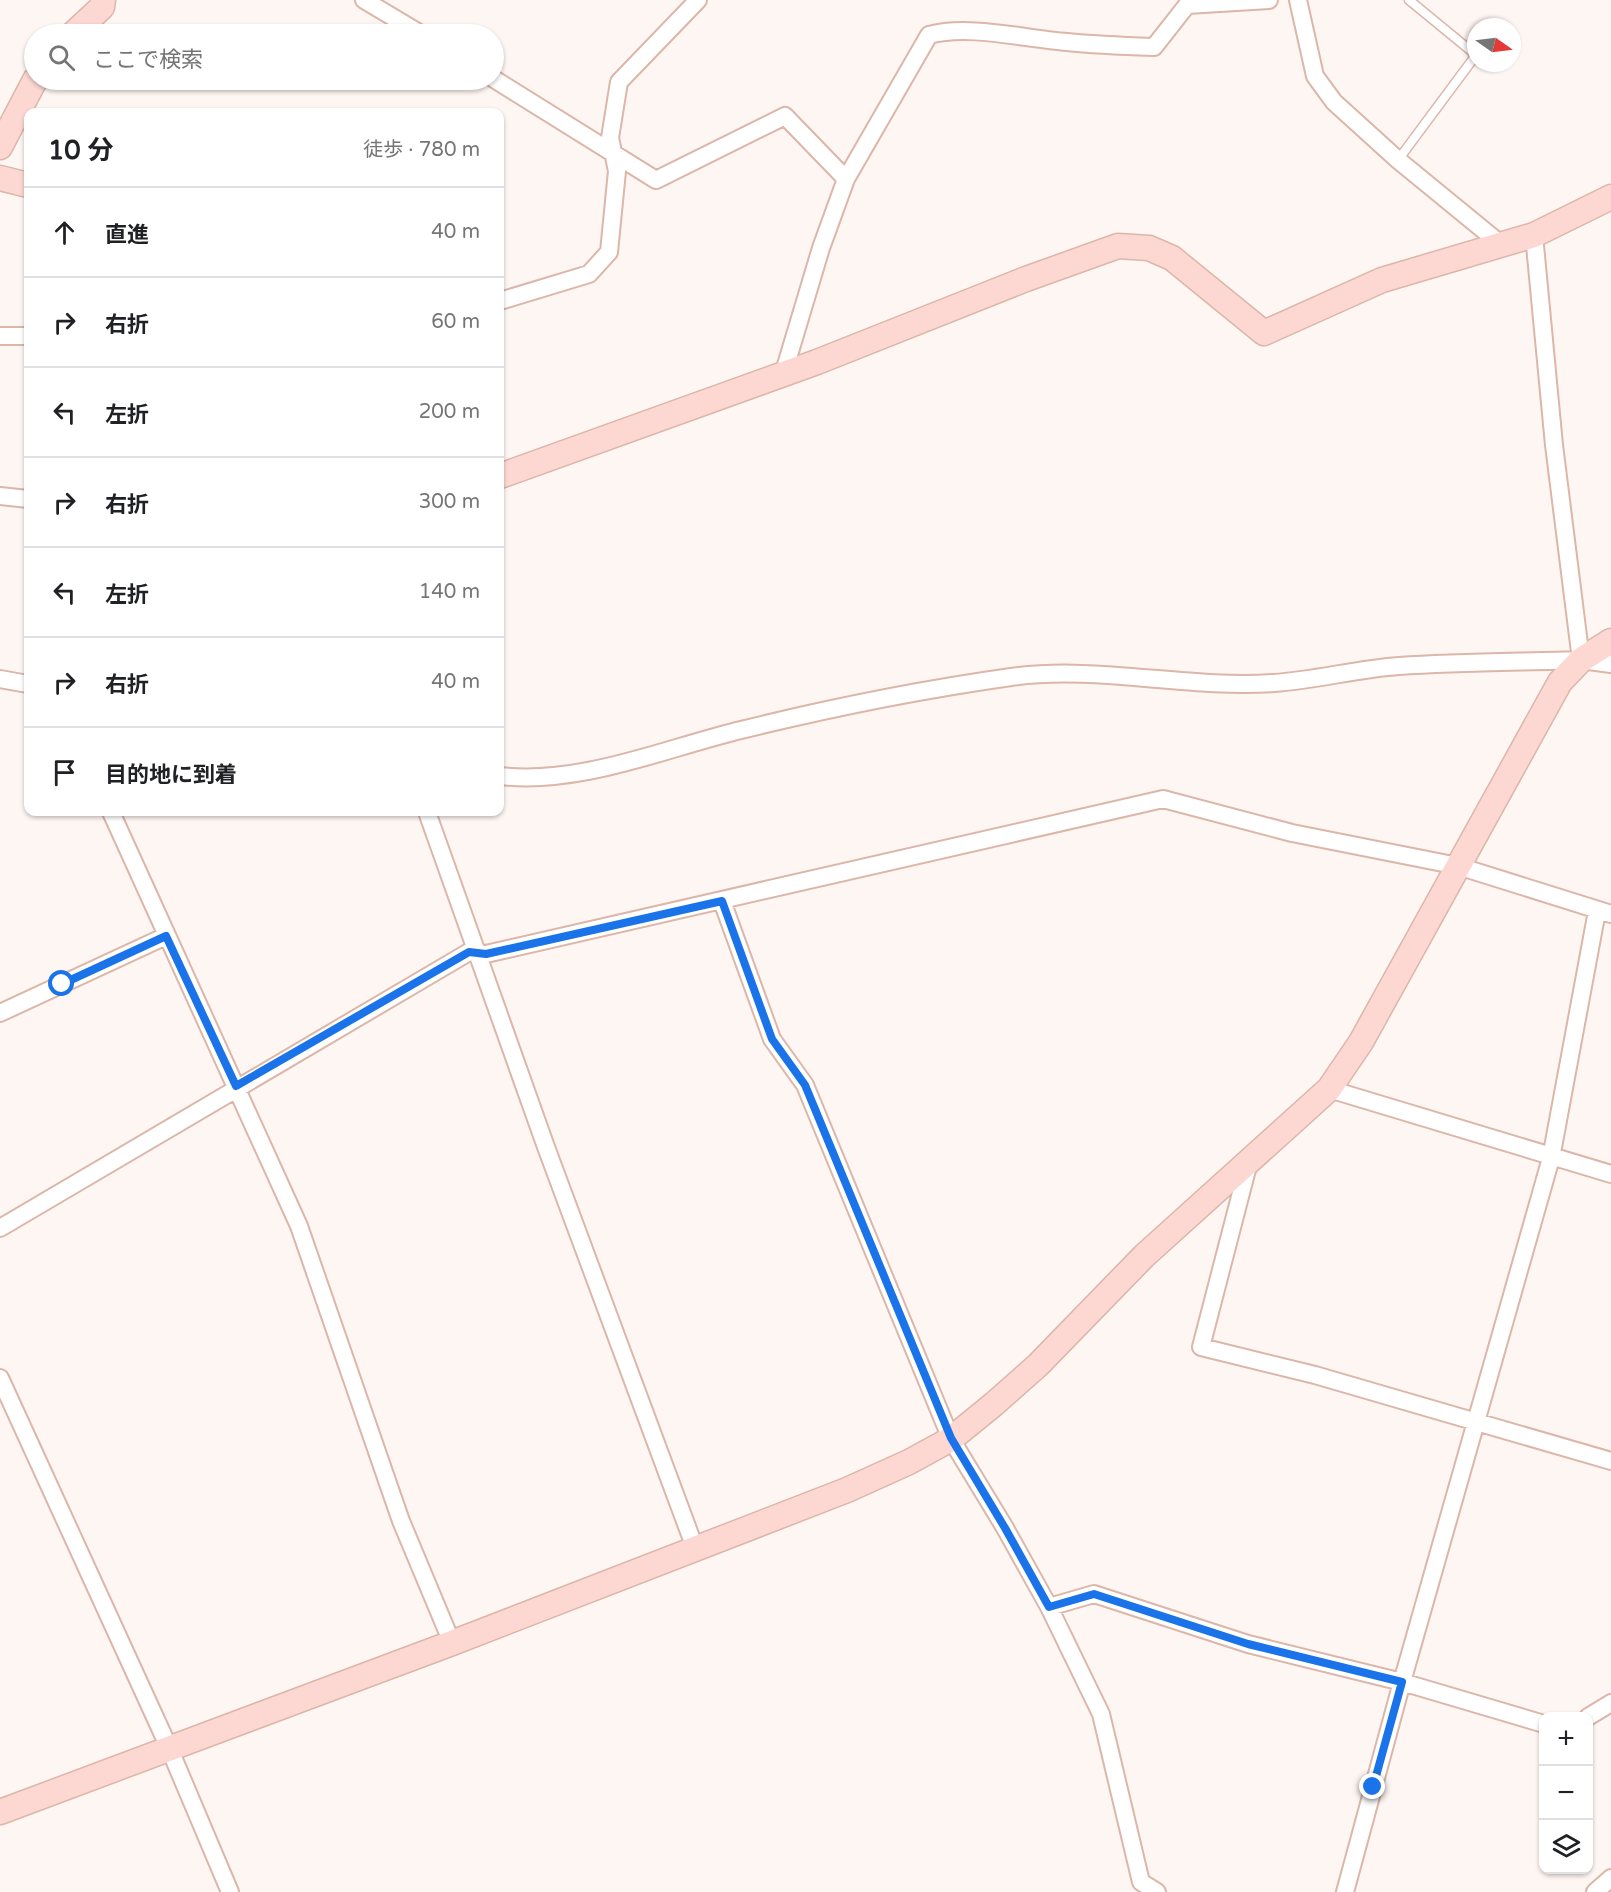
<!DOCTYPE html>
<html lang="ja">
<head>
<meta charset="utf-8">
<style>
	:root { --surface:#fff; --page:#f2f2f2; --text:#202124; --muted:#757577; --line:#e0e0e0 }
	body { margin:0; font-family:"Varela Round","Noto Sans JP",sans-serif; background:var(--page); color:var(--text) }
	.controls { position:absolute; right:18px; bottom:18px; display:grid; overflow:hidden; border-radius:12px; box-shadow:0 2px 4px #0004 }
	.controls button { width:54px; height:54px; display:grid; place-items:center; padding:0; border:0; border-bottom:2px solid var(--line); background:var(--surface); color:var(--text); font:30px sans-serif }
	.compass { position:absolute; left:1467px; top:18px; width:54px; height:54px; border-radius:50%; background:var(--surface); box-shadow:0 2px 4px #0004; rotate:104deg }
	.stop { position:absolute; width:18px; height:18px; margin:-14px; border:4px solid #1a73e8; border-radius:50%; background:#fff }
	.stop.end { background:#1a73e8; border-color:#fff; box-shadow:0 2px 6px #0008 }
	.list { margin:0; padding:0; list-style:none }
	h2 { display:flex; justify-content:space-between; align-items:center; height:78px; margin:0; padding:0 24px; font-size:26px }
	h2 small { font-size:20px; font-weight:400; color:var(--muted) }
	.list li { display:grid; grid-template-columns:39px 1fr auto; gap:18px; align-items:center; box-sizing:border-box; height:90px; padding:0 24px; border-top:2px solid var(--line) }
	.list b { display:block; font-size:22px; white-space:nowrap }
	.list em { font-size:20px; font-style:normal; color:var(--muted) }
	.icon { flex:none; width:33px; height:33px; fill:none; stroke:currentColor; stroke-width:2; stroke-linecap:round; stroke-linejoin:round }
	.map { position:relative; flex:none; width:1611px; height:1892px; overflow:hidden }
	.search { position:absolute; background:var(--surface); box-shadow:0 2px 4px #0004; left:24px; top:24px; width:480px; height:66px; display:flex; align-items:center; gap:15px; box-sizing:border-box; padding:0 21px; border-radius:33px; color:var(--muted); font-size:22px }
	.panel { position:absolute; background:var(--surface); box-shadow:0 2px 4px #0004; left:24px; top:108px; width:480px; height:708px; border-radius:12px }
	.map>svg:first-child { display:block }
</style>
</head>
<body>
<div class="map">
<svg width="1611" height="1892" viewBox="0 0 1611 1892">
	<rect width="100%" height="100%" fill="#fef6f3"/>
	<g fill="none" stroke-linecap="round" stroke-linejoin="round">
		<g stroke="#dbb6a9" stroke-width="11">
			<path id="lane" d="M1409,0L1476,55
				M1398,160L1476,55"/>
		</g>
		<g stroke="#dbb6a9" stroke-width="20">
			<path id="street" d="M364,0L421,34
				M1298,0L1315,76L1334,102L1398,160L1503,246
				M494,79L656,180L785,116L846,179
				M1534,235L1554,445L1581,660
				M500,301L589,274L609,252L617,171L610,138L619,82L698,0
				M0,336H28
				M783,375L821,248L846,179L929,35C969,24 1025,39 1067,42C1096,45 1125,46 1154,47L1187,5L1269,0
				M0,496L28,499
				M0,679L28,684
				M500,776C581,785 663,749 741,730C830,708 919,690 1011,677C1097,665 1187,689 1274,683C1316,680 1357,669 1399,666C1460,662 1520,662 1581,660L1611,664
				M111,812L299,1226L401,1521L452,1643
				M427,812L546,1147L695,1548
				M722,901L772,1039L805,1085L951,1439L1005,1528L1049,1607L1101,1714L1141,1882L1157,1892
				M0,1013L166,936
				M1329,1089L1611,1174
				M1249,1162L1201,1347L1315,1375L1611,1461
				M0,1228L469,952L486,954L1163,799L1292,833L1458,866L1611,914
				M0,1378L170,1750L230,1892
				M1049,1607L1094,1594L1248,1644L1402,1682L1544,1724
				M1588,1717L1611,1703
				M1345,1892L1402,1682L1551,1158L1597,911
				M1595,1892L1611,1878"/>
		</g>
		<g stroke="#dbb6a9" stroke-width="27">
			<path id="secondary" d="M73,34L102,7L103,0
				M0,147L35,80
				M0,178L28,185
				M500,476L817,362L1026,279L1118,246L1149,248L1172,258L1264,333L1382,280L1534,235L1611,197
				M0,1812L452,1643L847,1490L909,1462L951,1439L994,1404L1038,1365L1144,1256L1329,1089L1361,1042L1560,682L1581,660L1611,641"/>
		</g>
		<use href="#lane" stroke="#fff" stroke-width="8"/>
		<use href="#street" stroke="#fff" stroke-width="16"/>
		<use href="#secondary" stroke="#fdd8d3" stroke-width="24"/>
	</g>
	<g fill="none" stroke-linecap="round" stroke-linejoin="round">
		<path stroke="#1a73e8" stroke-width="8" d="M62,984L166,936L236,1086L469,952L486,954L722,901L772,1039L805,1085L951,1438L1005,1528L1049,1607L1094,1594L1248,1644L1402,1682L1373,1787"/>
	</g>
</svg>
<div class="controls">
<button>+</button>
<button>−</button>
<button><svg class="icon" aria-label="layers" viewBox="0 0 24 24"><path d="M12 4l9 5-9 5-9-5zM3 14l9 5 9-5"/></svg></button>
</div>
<svg class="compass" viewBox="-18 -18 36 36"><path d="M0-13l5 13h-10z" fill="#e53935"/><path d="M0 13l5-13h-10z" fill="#757577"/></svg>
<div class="stop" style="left:62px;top:984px"></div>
<div class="stop end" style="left:1373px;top:1787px"></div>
<div class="search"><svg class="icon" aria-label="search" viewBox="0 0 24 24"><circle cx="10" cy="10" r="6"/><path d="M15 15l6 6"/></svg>ここで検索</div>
<section class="panel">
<h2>10 分<small>徒歩 · 780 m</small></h2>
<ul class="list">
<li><svg class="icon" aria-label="ahead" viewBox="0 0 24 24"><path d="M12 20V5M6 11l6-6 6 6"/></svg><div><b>直進</b></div><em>40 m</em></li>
<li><svg class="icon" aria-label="right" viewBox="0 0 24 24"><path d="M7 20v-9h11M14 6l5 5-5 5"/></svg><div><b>右折</b></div><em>60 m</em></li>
<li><svg class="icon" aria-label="left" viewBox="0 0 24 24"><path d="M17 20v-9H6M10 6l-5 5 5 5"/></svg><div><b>左折</b></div><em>200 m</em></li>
<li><svg class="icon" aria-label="right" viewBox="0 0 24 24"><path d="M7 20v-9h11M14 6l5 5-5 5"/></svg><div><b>右折</b></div><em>300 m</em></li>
<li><svg class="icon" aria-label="left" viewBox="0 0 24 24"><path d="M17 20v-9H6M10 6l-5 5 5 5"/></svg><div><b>左折</b></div><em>140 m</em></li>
<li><svg class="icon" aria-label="right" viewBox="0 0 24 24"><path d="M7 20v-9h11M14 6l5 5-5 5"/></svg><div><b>右折</b></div><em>40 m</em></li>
<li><svg class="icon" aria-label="arrive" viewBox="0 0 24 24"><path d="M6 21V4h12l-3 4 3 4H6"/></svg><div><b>目的地に到着</b></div></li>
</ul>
</section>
</div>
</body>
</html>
